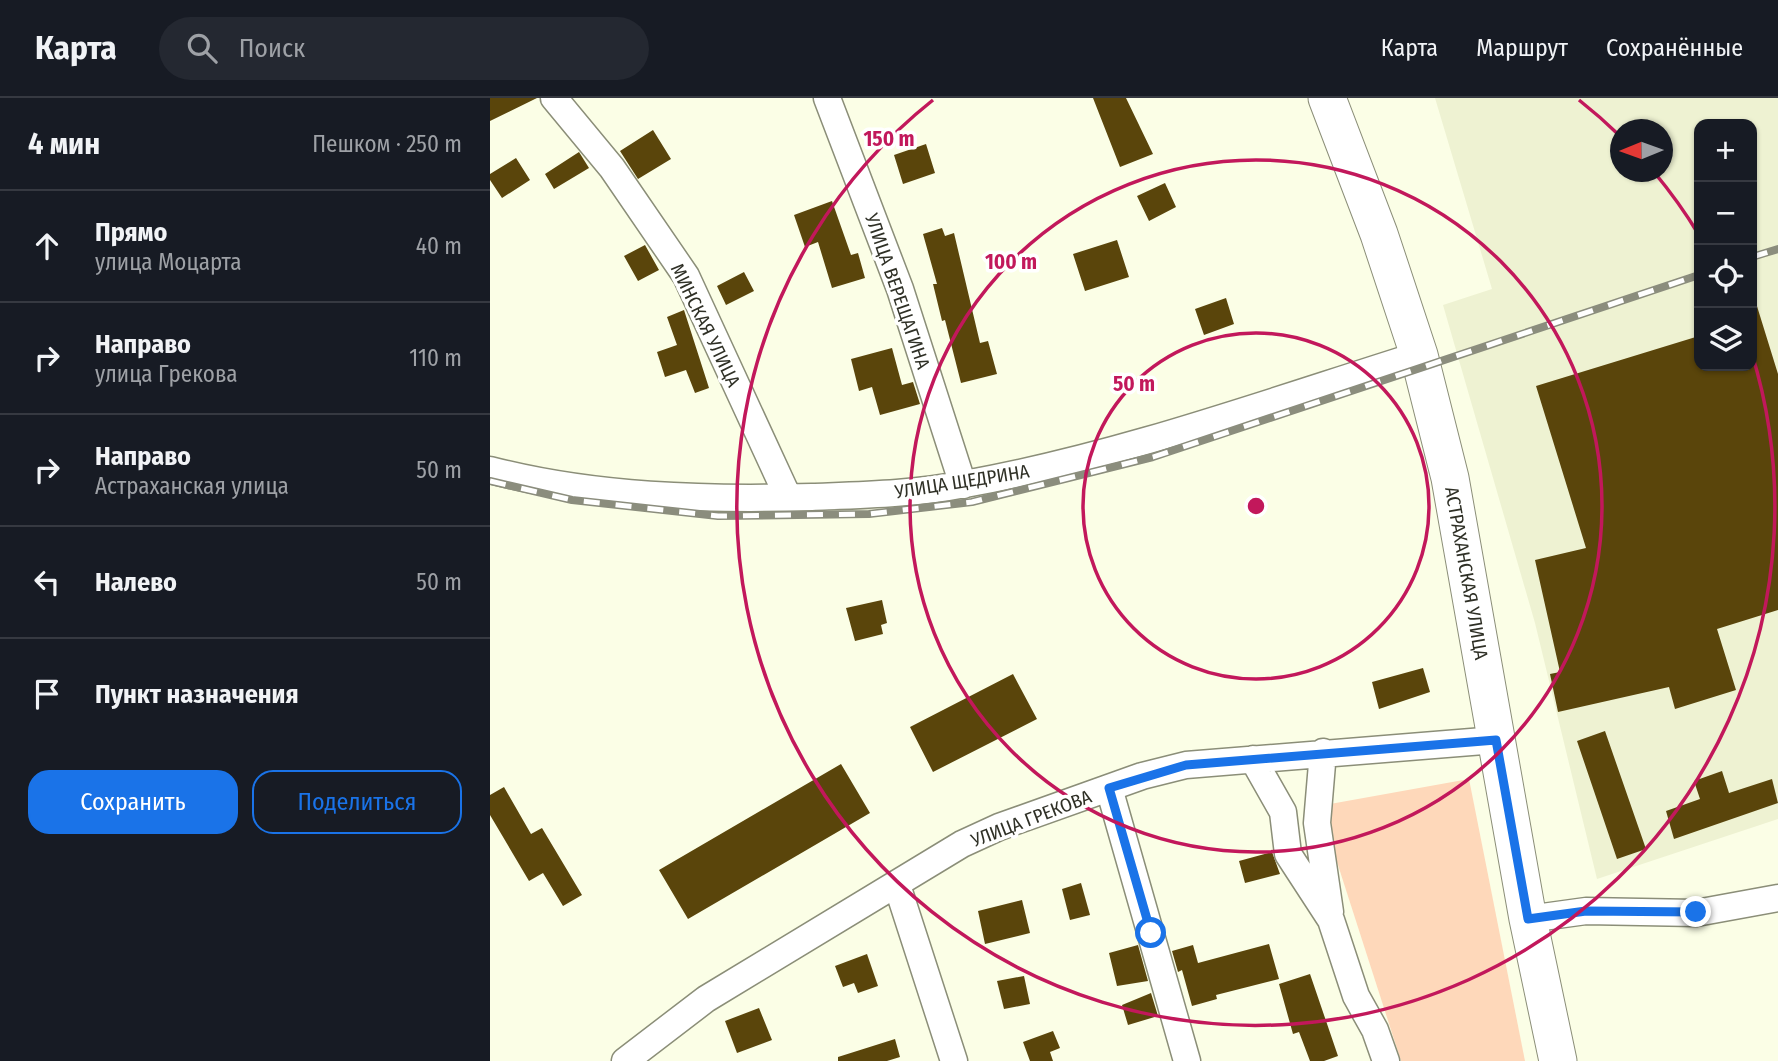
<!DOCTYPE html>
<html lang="ru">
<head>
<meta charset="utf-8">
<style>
	:root { --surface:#171b24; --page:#242831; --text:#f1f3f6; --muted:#9ea1a6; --line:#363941; --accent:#1a73e8 }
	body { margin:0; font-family:"Fira Sans Condensed",sans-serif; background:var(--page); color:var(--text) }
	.controls { position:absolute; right:21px; top:21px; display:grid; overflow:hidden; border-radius:14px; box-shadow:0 2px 5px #0004 }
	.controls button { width:63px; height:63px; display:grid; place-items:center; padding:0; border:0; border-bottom:2px solid var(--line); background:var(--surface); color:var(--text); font:35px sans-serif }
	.compass { position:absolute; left:1120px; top:21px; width:63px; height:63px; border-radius:50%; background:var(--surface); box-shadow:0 2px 5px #0004; rotate:269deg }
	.stop { position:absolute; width:21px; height:21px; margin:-16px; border:5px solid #1a73e8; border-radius:50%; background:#fff }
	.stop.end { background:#1a73e8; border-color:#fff; box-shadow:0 2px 7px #0008 }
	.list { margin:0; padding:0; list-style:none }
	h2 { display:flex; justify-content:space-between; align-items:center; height:91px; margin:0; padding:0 28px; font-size:30px }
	h2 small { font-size:23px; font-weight:400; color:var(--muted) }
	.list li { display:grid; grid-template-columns:46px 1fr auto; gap:21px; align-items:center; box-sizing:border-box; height:112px; padding:0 28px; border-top:2px solid var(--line) }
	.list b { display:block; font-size:26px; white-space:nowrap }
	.list p { margin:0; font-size:23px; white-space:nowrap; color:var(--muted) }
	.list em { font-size:23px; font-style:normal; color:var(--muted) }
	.actions { display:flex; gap:14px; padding:21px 28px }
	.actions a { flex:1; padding:16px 0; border:2px solid var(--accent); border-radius:21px; text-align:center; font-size:24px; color:var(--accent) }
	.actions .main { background:var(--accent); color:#fff }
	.icon { flex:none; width:38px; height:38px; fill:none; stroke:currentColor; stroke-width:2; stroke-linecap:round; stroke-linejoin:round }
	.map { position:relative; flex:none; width:1288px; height:963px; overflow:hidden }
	header { display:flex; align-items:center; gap:42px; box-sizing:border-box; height:98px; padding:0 35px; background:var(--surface); border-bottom:2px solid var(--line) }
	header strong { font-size:33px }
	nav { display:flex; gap:38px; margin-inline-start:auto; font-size:24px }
	.search { width:490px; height:63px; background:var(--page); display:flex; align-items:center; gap:18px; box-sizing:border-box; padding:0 24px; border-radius:38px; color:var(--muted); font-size:26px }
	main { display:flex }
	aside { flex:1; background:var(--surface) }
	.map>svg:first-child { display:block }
</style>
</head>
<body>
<header>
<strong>Карта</strong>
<div class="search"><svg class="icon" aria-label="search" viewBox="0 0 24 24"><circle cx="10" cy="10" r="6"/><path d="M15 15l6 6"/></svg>Поиск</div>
<nav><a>Карта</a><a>Маршрут</a><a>Сохранённые</a></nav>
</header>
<main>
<aside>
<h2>4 мин<small>Пешком · 250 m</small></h2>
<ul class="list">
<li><svg class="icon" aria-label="ahead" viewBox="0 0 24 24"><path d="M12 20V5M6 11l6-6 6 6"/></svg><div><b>Прямо</b><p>улица Моцарта</p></div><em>40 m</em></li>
<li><svg class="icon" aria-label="right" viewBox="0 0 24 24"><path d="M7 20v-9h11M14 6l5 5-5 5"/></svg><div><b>Направо</b><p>улица Грекова</p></div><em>110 m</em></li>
<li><svg class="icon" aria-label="right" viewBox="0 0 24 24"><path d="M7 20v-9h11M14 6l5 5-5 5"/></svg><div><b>Направо</b><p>Астраханская улица</p></div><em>50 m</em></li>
<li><svg class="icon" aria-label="left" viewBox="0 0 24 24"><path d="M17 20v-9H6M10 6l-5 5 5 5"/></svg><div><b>Налево</b></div><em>50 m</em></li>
<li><svg class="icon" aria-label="arrive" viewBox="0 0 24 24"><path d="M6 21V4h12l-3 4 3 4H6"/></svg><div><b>Пункт назначения</b></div></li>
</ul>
<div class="actions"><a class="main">Сохранить</a><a>Поделиться</a></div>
</aside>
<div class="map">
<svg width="1288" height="963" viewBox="0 0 1288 963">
	<rect width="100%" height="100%" fill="#fbfee6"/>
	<path fill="#eef2d2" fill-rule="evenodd" d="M945,0H1288V721L1107,781L1045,525L953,207L1002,191ZM1209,26H1262V268H1209ZM1130,32H1172V74H1130Z"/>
	<path fill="#fed8ba" d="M979,681L1035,963H911L829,708Z"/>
	<path fill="#5a450b" d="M0,0H47L0,23Z
		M603,0H636L663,56L630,69Z
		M163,32L181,61L148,81L130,53Z
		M436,46L445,75L413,86L404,57Z
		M89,54L99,70L64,91L55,76Z
		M26,60L40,82L12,100L0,82V76Z
		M675,85L686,109L659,123L647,98Z
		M342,103L361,157L368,155L375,180L342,190L328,144L315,149L304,117Z
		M452,130L455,138L464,135L490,245L498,243L507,276L471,285L455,222L452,223L443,186H447L433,136Z
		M627,142L639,179L595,193L583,156Z
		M155,147L169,172L148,183L134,158Z
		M254,174L264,193L236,207L227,188Z
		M736,200L744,226L714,237L705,211Z
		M1262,205H1266L1288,276V512L1227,531L1246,592L1185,611L1179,589L1068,614L1060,576L1070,574L1045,462L1096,450L1046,288L1209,238V268H1262Z
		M194,212L219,290L205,295L196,272L175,279L167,254L187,247L177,219Z
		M402,250L412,287L423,284L430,306L390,317L382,289L369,293L361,261Z
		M392,502L397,525L391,527L393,536L365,543L356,510Z
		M933,570L940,594L889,611L882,584Z
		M523,576L547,621L443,674L420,629Z
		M1115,633L1156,751L1127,761L1087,643Z
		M351,666L380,715L198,821L169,772Z
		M1232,673L1239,695L1282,681L1288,705L1184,741L1176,713L1210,701L1204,683Z
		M14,689L41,736L52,730L92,797L73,808L53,775L39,783L0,717V697Z
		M782,754L790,776L755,785L749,763Z
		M591,785L600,817L580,822L572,791Z
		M532,802L540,835L495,846L488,813Z
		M779,846L789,881L726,897L727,901L702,908L692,872L688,874L682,853L703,847L708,865Z
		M648,847L658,883L627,888L619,855Z
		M377,856L388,888L368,895L364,885L353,889L345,868Z
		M820,876L848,958L834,963H820L809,934L803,936L789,886Z
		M534,878L540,906L514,911L507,883Z
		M661,895L668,918L638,927L632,907Z
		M269,910L282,942L247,955L235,923Z
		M563,933L570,950L560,954L563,963H540L533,944Z
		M405,941L410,959L397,963H348V959Z"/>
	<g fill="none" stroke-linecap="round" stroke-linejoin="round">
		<g stroke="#8b8e78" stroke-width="29">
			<path id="street" d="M64,0L122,70L196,178L298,399
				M337,0L410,191L473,387
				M0,372C104,399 215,402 322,399C372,397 425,396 475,386C630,358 779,304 929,257
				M833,654L827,725L840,814
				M763,661L793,714L798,756L841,822L866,898L885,932L896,963
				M619,690L697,963
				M407,787L464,963
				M1038,821L1096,813L1206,815L1288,800
				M135,963L216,901L472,746L509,729L652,678L696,667L1006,642"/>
		</g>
		<g stroke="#8b8e78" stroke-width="39">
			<path id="secondary" d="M837,0L889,136L929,257L960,380L1038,821L1068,963"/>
		</g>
		<use href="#street" stroke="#fff" stroke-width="26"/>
		<use href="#secondary" stroke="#fff" stroke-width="37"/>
		<g stroke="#8b8d7d" stroke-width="8">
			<path id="rail" d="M1262,159L1288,151
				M0,383L82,402L228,418L379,416L482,404L663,359L1209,177"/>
		</g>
		<use href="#rail" stroke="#fff" stroke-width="5" stroke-dasharray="16" stroke-linecap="butt"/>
	</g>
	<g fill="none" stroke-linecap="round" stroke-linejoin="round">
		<path stroke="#1a73e8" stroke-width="9" d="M661,835L619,690L696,667L1006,642L1038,821L1096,813L1206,814"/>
	</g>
	<g fill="none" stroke="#c2185b" stroke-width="3.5">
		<circle cx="766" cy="408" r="173"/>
		<circle cx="766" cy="408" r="346"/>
		<path d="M1089 2A519 519 0 0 1 1130 38M1164 74A519 519 0 0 1 1209 137M1262 256A519 519 0 1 1 443 2"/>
	</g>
	<g text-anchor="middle" stroke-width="7" stroke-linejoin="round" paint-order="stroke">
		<g font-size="19" fill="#2f3026" stroke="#fff">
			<text transform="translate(408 193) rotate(71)" y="7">УЛИЦА ВЕРЕЩАГИНА</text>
			<text transform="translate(216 227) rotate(64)" y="7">МИНСКАЯ УЛИЦА</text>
			<text transform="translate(472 383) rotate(-9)" y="7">УЛИЦА ЩЕДРИНА</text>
			<text transform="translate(977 475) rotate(80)" y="7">АСТРАХАНСКАЯ УЛИЦА</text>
			<text transform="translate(541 720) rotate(-21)" y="7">УЛИЦА ГРЕКОВА</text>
		</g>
	</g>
	<circle cx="766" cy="408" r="10" fill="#c2185b" stroke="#fff" stroke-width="3.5"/>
	<g font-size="21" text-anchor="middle" font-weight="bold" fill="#c2185b" stroke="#fff" stroke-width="7" stroke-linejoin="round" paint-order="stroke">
		<text x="399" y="48">150 m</text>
		<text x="521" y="171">100 m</text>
		<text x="644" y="293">50 m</text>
	</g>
</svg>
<div class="controls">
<button>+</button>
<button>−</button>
<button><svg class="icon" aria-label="locate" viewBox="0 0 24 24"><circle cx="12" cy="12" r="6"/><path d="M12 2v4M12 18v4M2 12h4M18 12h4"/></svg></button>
<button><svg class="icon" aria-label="layers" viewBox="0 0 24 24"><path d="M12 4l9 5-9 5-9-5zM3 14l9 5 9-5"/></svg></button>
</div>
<svg class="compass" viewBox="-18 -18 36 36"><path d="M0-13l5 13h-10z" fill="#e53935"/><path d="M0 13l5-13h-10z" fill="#9ea1a6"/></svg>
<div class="stop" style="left:661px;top:835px"></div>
<div class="stop end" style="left:1206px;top:814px"></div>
</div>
</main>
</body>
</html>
